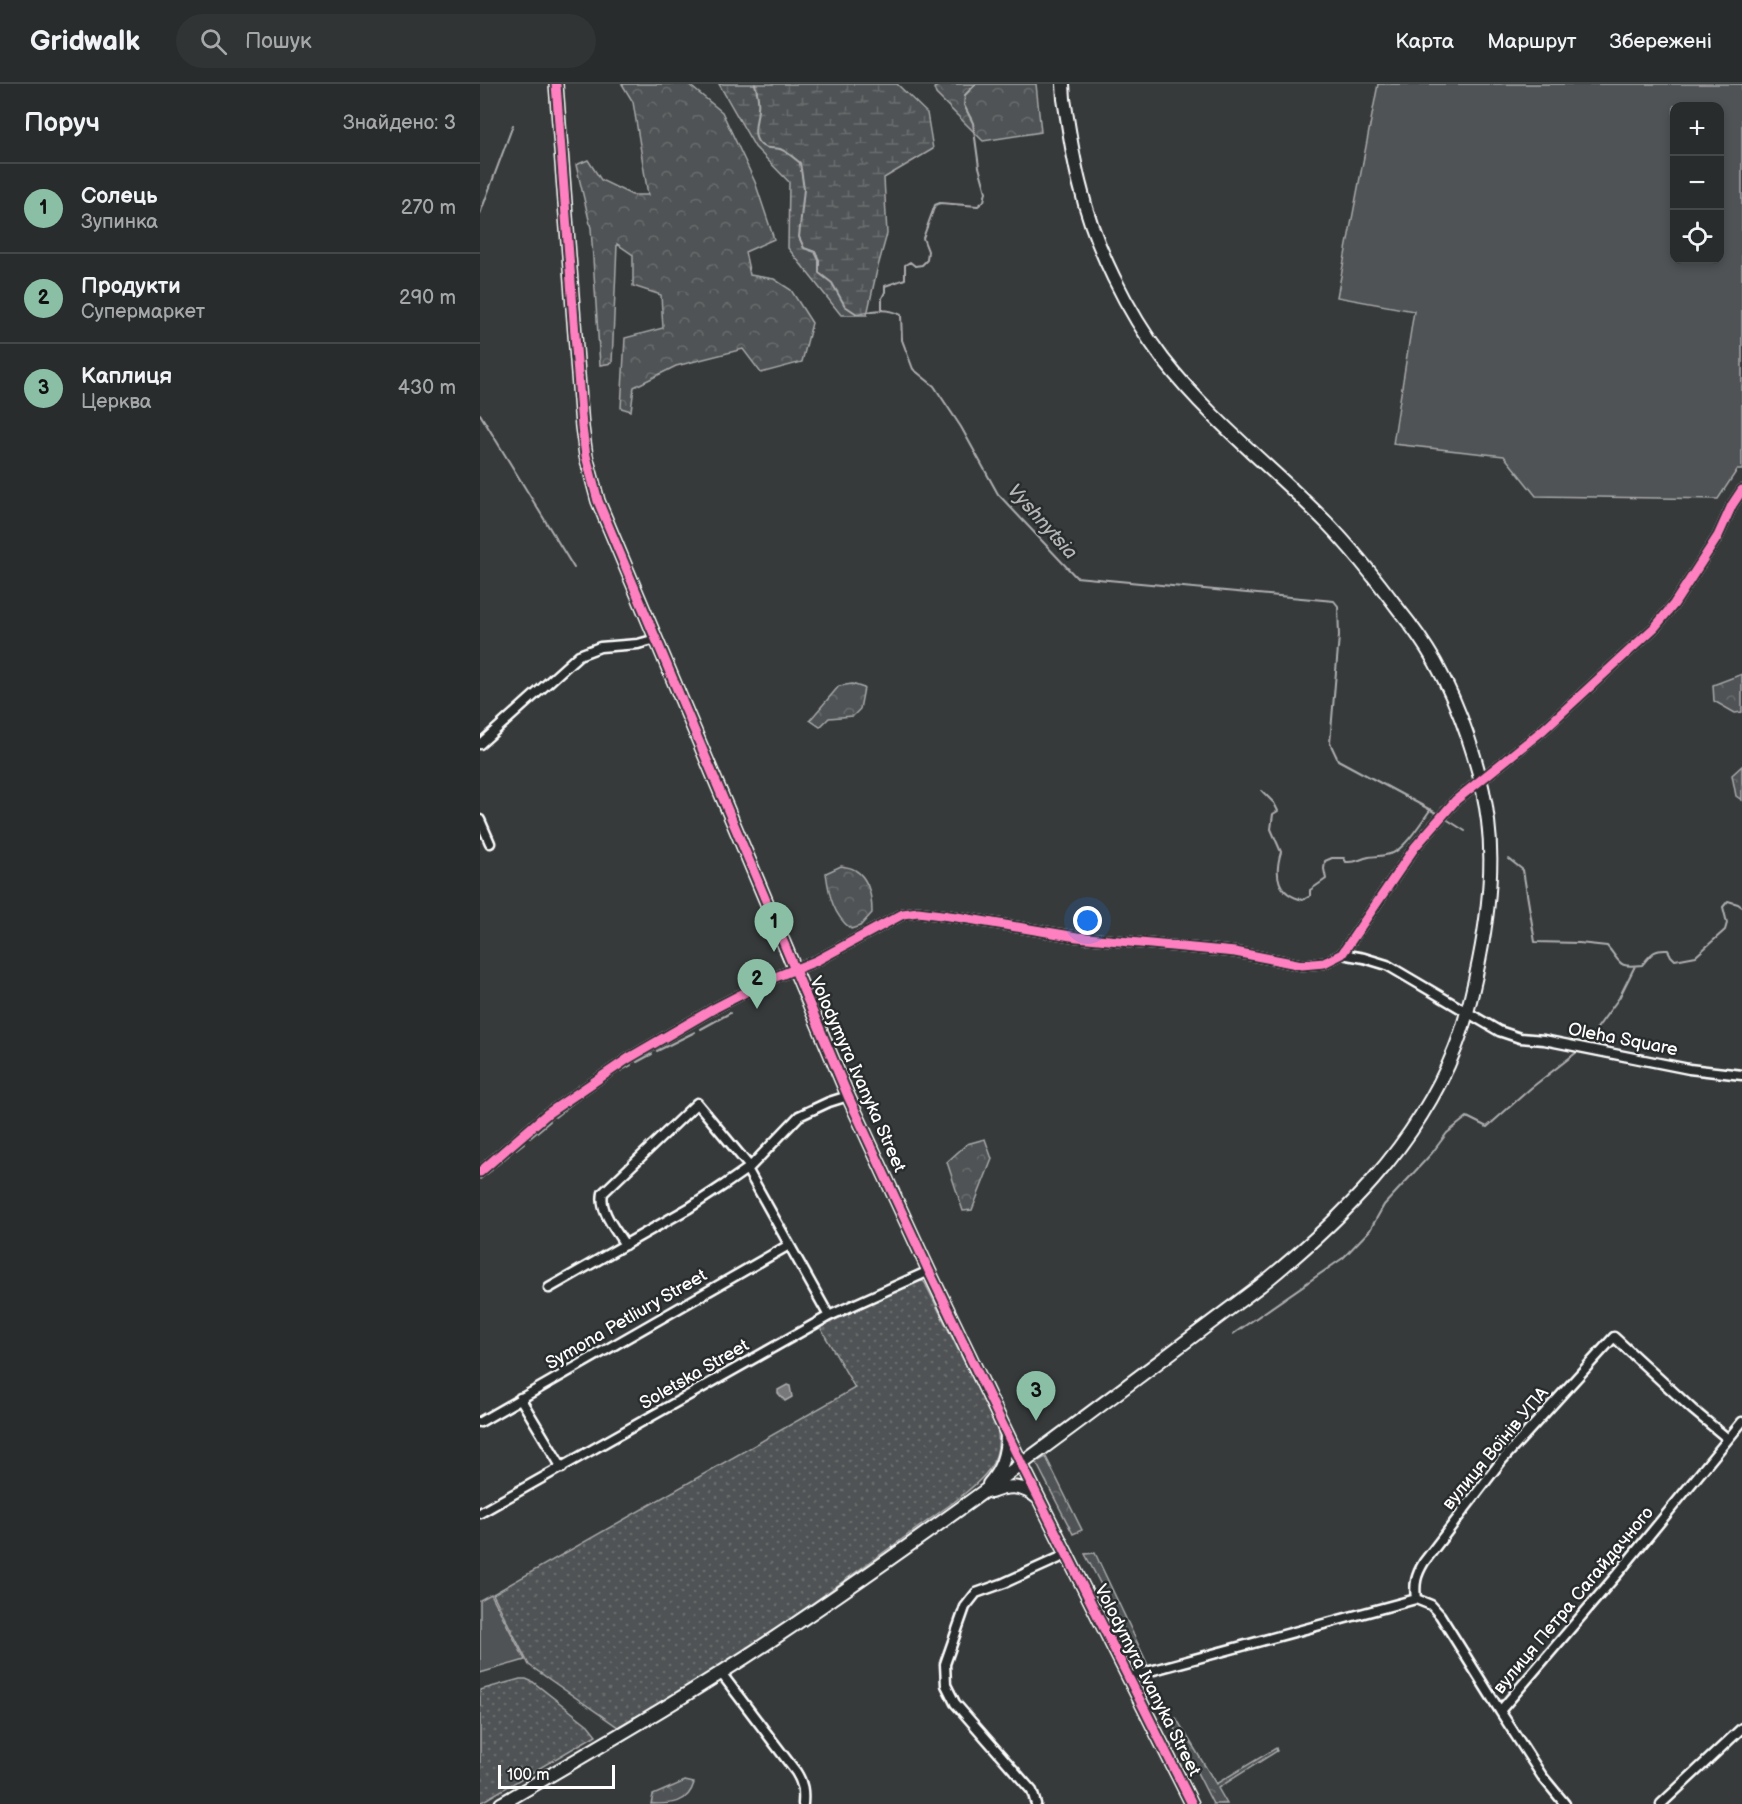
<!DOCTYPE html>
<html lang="uk">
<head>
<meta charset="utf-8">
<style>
	:root { --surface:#292c2c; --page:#313434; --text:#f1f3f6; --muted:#a5a7a9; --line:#454848; --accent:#8abfa5 }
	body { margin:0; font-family:"Balsamiq Sans",sans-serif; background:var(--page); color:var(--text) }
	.controls { position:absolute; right:18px; top:18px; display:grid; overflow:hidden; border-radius:12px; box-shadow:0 3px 9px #0003 }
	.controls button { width:54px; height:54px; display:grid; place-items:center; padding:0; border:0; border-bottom:2px solid var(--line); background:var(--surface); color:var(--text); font:30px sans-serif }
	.scale { position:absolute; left:18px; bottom:15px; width:117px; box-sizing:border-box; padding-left:6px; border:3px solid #fff; border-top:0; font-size:16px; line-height:21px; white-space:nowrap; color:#fff; -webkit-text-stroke:4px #2a2d2e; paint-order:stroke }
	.you { position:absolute; left:608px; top:837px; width:21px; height:21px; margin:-15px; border:4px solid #fff; border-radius:50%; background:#1a73e8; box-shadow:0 0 0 9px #1a73e833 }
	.badge { display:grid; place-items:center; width:39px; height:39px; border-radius:50%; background:var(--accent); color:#111; font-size:20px; font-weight:700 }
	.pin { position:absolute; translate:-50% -50px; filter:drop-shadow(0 2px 3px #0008) }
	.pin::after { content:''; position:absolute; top:32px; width:21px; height:18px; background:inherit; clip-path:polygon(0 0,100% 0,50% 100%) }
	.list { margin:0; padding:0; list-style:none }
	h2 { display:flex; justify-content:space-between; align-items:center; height:78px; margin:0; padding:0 24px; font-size:26px }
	h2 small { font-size:20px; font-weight:400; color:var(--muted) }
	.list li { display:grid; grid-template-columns:39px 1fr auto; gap:18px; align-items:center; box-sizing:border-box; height:90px; padding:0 24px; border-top:2px solid var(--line) }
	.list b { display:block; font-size:22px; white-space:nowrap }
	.list p { margin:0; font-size:20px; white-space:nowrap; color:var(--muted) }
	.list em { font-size:20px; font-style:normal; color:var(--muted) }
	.icon { flex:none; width:33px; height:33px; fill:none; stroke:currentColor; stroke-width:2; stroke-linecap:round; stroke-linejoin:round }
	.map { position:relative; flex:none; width:1262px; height:1720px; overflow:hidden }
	header { display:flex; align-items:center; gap:36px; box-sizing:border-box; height:84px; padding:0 30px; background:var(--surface); border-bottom:2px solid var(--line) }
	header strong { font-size:28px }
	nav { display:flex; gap:33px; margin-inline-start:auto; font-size:21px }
	.search { width:420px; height:54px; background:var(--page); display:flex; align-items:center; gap:15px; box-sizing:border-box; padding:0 21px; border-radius:33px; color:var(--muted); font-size:22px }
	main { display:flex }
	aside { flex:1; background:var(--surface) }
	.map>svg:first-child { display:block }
</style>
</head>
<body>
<header>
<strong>Gridwalk</strong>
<div class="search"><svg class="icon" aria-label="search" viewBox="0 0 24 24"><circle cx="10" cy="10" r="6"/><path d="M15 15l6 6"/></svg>Пошук</div>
<nav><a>Карта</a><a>Маршрут</a><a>Збережені</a></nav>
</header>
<main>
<aside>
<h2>Поруч<small>Знайдено: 3</small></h2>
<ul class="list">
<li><span class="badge">1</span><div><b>Солець</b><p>Зупинка</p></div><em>270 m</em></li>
<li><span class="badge">2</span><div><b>Продукти</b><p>Супермаркет</p></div><em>290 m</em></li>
<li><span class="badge">3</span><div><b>Каплиця</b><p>Церква</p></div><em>430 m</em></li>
</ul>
</aside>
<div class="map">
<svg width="1262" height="1720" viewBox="0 0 1262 1720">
	<defs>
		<pattern id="grass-dots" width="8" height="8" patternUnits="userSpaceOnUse" patternTransform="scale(1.5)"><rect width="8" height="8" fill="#505354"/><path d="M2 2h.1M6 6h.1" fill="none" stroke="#6a6d6e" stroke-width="1.8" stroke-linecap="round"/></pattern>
		<pattern id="forest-crowns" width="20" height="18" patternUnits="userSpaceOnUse" patternTransform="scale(1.5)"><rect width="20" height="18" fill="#505354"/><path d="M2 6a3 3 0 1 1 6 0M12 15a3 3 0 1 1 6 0" fill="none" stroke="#6a6d6e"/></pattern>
		<pattern id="wetland-marsh" width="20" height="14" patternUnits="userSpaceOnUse" patternTransform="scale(1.5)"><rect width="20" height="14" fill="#505354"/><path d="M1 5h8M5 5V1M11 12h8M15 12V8" fill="none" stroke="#6a6d6e"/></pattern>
		<pattern id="water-ripples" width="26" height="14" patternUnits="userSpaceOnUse" patternTransform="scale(1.5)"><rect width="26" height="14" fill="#767879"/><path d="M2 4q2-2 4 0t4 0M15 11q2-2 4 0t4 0" fill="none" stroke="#616262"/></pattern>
	</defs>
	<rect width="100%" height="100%" fill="#373a3b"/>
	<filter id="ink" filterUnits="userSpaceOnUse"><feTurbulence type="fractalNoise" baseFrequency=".0167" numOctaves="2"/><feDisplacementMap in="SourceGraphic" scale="12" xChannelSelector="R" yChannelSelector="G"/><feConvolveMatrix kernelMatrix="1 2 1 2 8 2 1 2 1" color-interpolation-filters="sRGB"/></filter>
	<g filter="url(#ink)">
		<path fill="url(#grass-dots)" stroke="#a8a9aa" stroke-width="1.5" d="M438,1197H443L445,1199L517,1344C525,1380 499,1398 474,1418L256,1574L161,1632L154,1633L138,1643L49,1581L13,1510L375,1304L340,1243Z
			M40,1595H46L53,1598L108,1641L116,1651L0,1719V1606Z"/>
		<path fill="url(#forest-crowns)" stroke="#a8a9aa" stroke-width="1.5" d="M142,0H208L242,28L275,98L294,155L265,168L270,191L294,195L311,206L332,239L322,278L281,289L263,265L196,282L154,303L151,327L141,324L145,254L183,244L181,211L153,202V171L137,160L132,279L120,281L111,144L96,81L108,76L121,96L152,111H168L153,18Z
			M461,0H556L561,48L503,57L456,10L454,4Z
			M1262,590V628L1255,629L1234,617L1233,601Z
			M372,600L384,604L380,625L373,632L349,634L340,643L330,636L359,602Z
			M1262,682V716L1256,712L1252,691Z
			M361,782C365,783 371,783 375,786C390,795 392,814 392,829L380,842L371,845C353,831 349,811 346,789Z
			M505,1055L512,1075L492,1126L483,1127L467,1078L487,1060Z
			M566,1373L602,1446L593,1450L556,1378Z
			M615,1469L667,1579L663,1582L605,1470Z
			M696,1634L736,1700L796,1664L797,1667L738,1704L747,1720H733L691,1637Z
			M205,1697L214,1699C208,1720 192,1720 171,1720L173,1711Z"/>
		<path fill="url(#wetland-marsh)" stroke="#a8a9aa" stroke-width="1.5" d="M239,0H417L447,29L453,65L404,94L407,150L397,186L387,231H361L308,164L309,98L275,63Z"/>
		<path fill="#505354" stroke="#a8a9aa" stroke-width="1.5" fill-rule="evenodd" d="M898,0H1262V386H1257L1238,415L1056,412L1024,372L913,360L934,227L857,213ZM1240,22V176H1194V22Z
			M11,1510L45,1576L0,1589V1516Z"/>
		<path fill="url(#water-ripples)" stroke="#adaeaf" stroke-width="1.5" d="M307,1301L310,1302L312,1313L305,1317L298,1309V1306Z"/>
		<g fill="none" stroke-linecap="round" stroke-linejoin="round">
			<path stroke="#adaeaf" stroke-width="2" d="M275,0C277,7 279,17 278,24C278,36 270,52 281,61C287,66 294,63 300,65C308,68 314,74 320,79L324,105L319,153L324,164L335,168L339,176V189L352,199L365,222L377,230C392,227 406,223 421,231L422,256L433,285L454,302L481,343L518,410L596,493L854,517L858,522L859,552L850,659L858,676L958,730
				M0,130L33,41
				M402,225V214L405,208V202L425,195V181L430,178L435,182L442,181L447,176L448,167L443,154L455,121L460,119L498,122L504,117L506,108L499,83L493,39L484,21L485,11L496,0
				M0,330L94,484
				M782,707L794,719L798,727L793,730L791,745L801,768C794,791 797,810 823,816L830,812V806L846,795L844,785L845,777L852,774H864L866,778C877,779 879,775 889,773C897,772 905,772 913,769C927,762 941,738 951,725
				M963,733L985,747
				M1029,775L1043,786L1055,858L1099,859L1127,862C1142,879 1136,884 1162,881C1171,871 1172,865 1188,866L1191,872L1195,876L1216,872L1245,846L1247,839L1243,823L1248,817L1258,820L1262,823
				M221,945L250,929
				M1107,958L1139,914L1155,882
				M177,967L215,948
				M157,978L172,970
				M140,987L151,981
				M110,1006L135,989
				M75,1033L103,1011
				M50,1054L70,1037
				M35,1066L44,1059
				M17,1081L29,1071
				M0,1095L12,1086
				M753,1250L863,1174L890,1146L904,1121L952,1069L967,1049L987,1033L1007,1043L1051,1004L1097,968"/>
			<g stroke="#fff" stroke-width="13">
				<path id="street" d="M0,660L99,571L120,563L158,560L176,555
					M0,736L10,759
					M862,870L884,874L907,881L1019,947L1040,954L1064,956L1209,985L1262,991
					M267,1085L349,1232
					M0,1088L67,1030L149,974L235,924L293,894L336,877L423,830L438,828L477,833L597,853L755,868L822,881L844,879L862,870L935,763L976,716L1063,646L1175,543L1194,520L1209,497L1238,452L1252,421L1262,406
					M145,1161C136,1146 119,1127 123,1109L217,1019L270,1083
					M69,1204L209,1124L244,1101L270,1083L319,1032L349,1018L368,1012
					M40,1314L82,1384
					M0,1338L309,1161
					M0,1429L349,1232L449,1187
					M241,1589L316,1688C323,1699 324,1707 323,1720
					M648,1593L936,1515
					M1020,1627L960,1531L951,1521L936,1515C934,1500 936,1491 944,1478L1022,1376L1134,1253L1212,1325L1248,1355
					M556,1720L552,1707L475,1619L466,1601L465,1580L485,1523L496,1509L524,1499L588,1470
					M1085,1720L1062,1692L1020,1627L1139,1488L1262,1338
					M1181,1720L1262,1644"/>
			</g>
			<g stroke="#fff" stroke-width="16">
				<path id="secondary" d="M76,0L102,343L106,372L118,417L368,1012L449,1187L542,1381L712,1720
					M509,1400C522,1386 527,1369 527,1350
					M511,1408C529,1401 543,1401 558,1414
					M21,1720C111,1667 203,1615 290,1557C458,1445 619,1323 781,1201C861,1136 936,1063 975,965C986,937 993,907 999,877C1008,832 1014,783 1008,737C1002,686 980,623 955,578C944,559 932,542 919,526C896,495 873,466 847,439C793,384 731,337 683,275C648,229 614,161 601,105C593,76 589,45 584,15L583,0"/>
			</g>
			<use href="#street" stroke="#2a2d2e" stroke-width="8"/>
			<use href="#secondary" stroke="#2a2d2e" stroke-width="12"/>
			<g stroke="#2a2d2e" stroke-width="13">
				<path id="cycleway" d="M76,0L102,343L106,372L118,417L368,1012L449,1187L542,1381L712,1720
					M0,1088L67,1030L149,974L235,924L293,894L336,877L423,830L438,828L477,833L597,853L755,868L822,881L844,879L862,870L935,763L976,716L1063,646L1175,543L1194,520L1209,497L1238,452L1252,421L1262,406"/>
			</g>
			<use href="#cycleway" stroke="#ff80c0" stroke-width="9"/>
		</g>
	</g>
	<g text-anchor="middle" stroke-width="5" stroke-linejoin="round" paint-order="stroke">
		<g font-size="18" fill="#fff" stroke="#2a2d2e">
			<text transform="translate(1143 955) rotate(11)" y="6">Oleha Square</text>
			<text transform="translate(378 990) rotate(66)" y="6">Volodymyra Ivanyka Street</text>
			<text transform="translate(146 1235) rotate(-30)" y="6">Symona Petliury Street</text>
			<text transform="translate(214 1290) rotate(-30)" y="6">Soletska Street</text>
			<text transform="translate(1015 1364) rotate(-50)" y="6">вулиця Воїнів УПА</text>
			<text transform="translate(1093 1516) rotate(-50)" y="6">вулиця Петра Сагайдачного</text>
			<text transform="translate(668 1596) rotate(63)" y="6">Volodymyra Ivanyka Street</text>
		</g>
		<g font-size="20" font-style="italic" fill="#b4b5b5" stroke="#2a2d2e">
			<text transform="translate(563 437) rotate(48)" y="7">Vyshnytsia</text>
		</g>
	</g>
</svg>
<div class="controls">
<button>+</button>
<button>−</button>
<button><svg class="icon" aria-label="locate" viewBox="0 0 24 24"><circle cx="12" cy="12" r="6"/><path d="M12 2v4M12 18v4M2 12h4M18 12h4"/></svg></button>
</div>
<div class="scale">100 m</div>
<div class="you"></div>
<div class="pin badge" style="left:294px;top:868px">1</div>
<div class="pin badge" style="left:277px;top:925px">2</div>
<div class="pin badge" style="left:556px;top:1337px">3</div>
</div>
</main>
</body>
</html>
